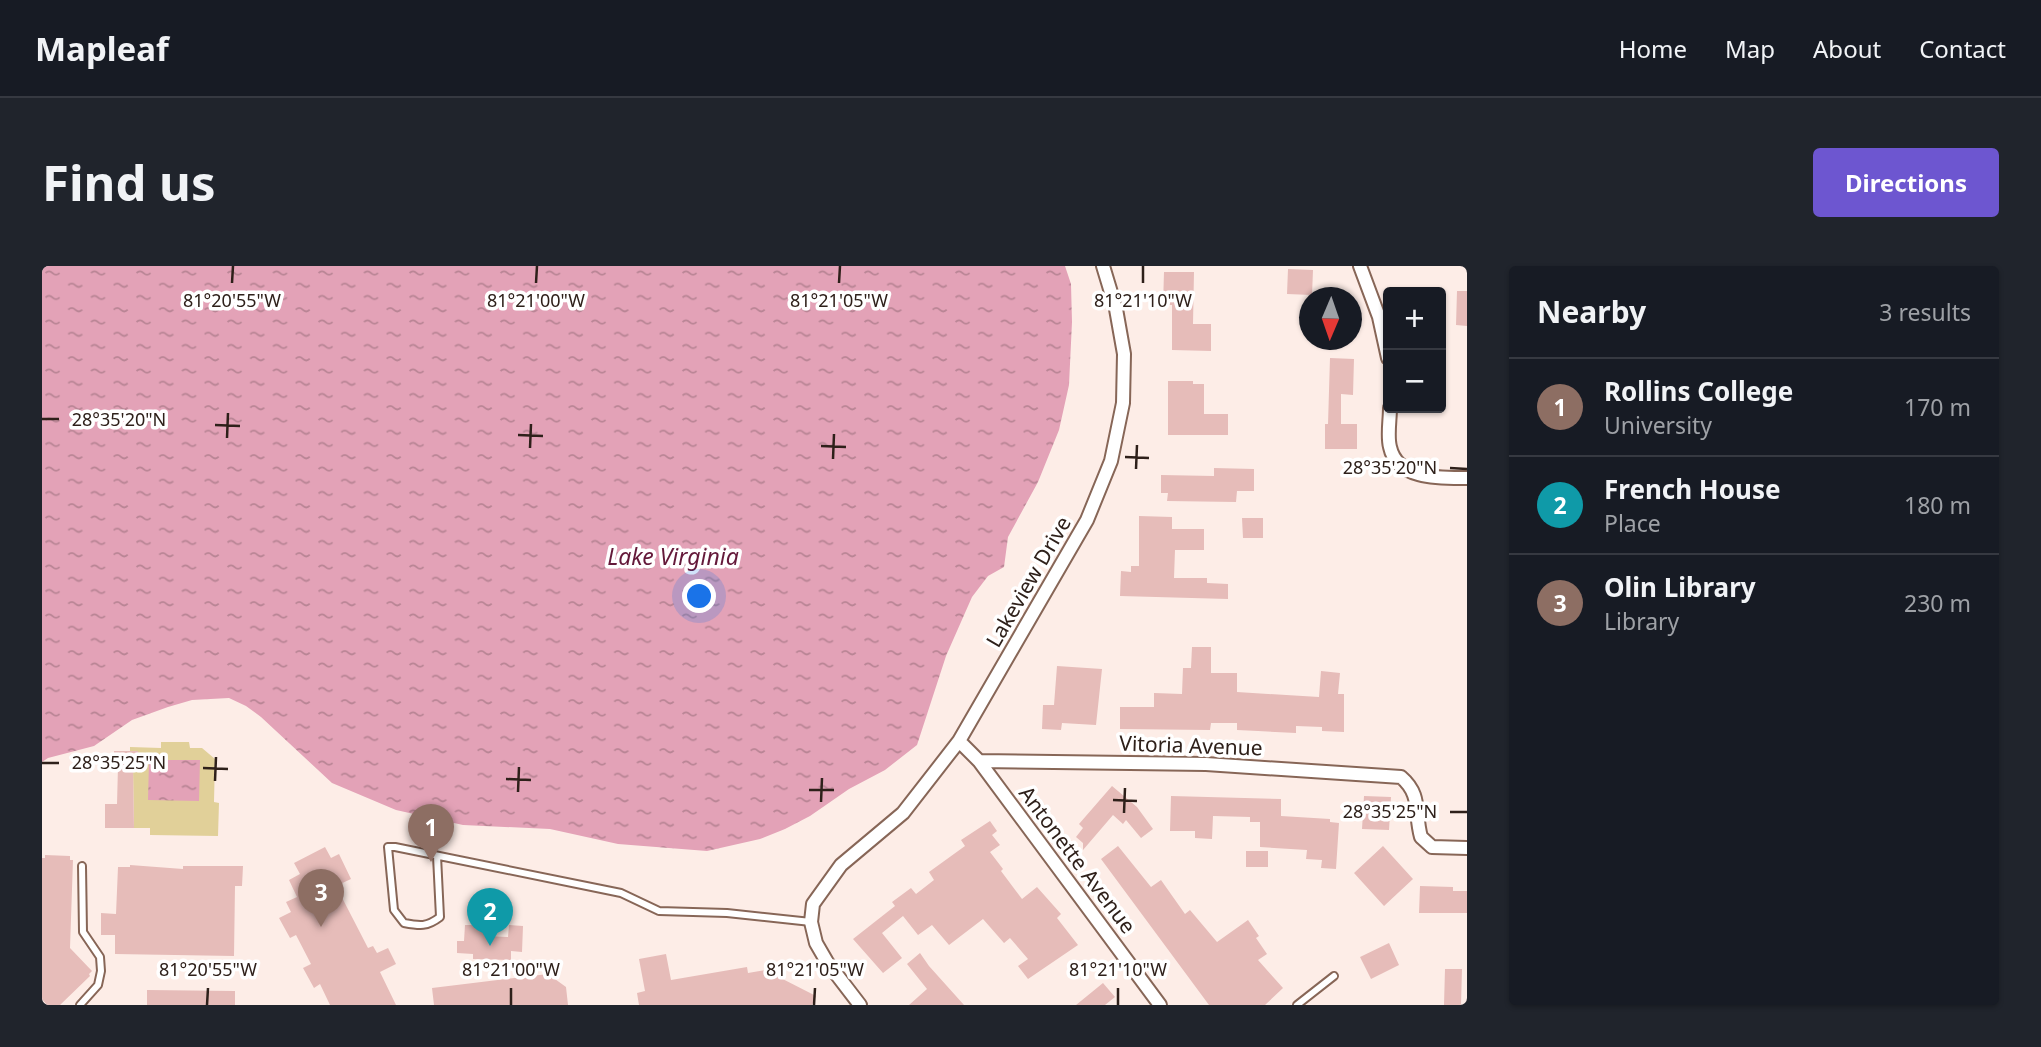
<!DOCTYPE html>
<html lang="en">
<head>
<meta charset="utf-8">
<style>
	:root { --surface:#171b24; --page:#20242c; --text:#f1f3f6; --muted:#9ea1a6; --line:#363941; --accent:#6d56d0 }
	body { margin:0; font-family:"Noto Sans",sans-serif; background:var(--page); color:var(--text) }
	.controls { position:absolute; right:21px; top:21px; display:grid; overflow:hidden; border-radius:7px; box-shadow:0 2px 5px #0004 }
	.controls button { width:63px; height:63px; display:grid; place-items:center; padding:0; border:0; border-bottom:2px solid var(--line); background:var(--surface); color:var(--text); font:35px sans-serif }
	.compass { position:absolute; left:1257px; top:21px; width:63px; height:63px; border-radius:50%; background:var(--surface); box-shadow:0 2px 5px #0004; rotate:182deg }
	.you { position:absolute; left:658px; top:331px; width:24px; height:24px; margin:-18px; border:5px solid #fff; border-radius:50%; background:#1a73e8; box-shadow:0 0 0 10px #1a73e833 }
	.badge { display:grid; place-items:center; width:46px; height:46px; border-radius:50%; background:var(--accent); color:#fff; font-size:23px; font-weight:700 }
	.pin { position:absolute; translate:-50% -58px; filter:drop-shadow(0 2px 4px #0008) }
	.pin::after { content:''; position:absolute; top:37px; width:24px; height:21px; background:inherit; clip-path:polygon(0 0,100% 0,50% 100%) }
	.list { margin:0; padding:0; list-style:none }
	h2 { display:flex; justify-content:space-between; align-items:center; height:91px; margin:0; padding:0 28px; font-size:30px }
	h2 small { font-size:23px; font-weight:400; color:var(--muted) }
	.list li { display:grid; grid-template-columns:46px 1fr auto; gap:21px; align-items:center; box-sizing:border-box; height:98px; padding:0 28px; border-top:2px solid var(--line) }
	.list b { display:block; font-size:26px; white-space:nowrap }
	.list p { margin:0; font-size:23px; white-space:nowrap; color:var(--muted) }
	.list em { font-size:23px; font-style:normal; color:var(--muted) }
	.map { position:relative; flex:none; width:1425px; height:739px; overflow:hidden; border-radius:7px }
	header { display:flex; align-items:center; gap:42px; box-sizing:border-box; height:98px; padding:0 35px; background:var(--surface); border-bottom:2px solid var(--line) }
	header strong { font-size:33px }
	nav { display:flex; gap:38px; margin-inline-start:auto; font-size:24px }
	.intro { display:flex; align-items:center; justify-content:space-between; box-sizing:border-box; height:168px; padding:0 42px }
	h1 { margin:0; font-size:49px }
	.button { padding:18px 32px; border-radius:7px; background:var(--accent); color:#fff; font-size:24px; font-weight:700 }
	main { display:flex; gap:42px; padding:0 42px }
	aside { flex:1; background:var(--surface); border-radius:7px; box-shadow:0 2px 5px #0004 }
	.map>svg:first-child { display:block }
</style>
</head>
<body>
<header>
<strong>Mapleaf</strong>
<nav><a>Home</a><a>Map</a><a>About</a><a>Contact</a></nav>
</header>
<div class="intro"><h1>Find us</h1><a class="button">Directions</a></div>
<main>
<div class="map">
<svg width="1425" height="739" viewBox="0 0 1425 739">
	<defs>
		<pattern id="water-ripples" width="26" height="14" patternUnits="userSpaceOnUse" patternTransform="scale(1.75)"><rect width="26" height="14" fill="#e3a2b7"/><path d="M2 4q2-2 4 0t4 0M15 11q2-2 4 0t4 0" fill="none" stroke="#b88494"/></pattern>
	</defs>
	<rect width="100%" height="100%" fill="#fdede7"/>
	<path fill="#e1d099" d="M119,476H147L148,482H160L173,493L172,536L177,537L176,570L108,569V562H92L91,502L95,501L96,486L88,485V481L119,482Z"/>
	<path fill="url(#water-ripples)" d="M0,0H1023L1029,18L1030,56L1027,119L1017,164L996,216L966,271L962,301L946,310L930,331L904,390L875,479L843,504L807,523L768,550L743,563L718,573L665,585L576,578L508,563L421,559L354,544L290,517L219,451L204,440L187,432L150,434L126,441L90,454L52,480L6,492L0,496Z
		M107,494H158L157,535L106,534Z"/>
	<path fill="#e6bcb9" d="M1246,3L1271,4L1270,29L1245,28Z
		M1122,6H1152L1151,58H1169V85L1130,84V39H1121Z
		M1415,25H1425V60L1414,59Z
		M1288,92L1312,93L1311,129L1299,128V158H1315V183H1283V158H1286Z
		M1126,115H1151V118H1162V148H1186V169H1126Z
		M1172,202L1212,203V225H1195L1194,236L1125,235L1126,227H1119V209L1172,210Z
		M1097,250L1130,251V263H1162V284H1133L1132,312H1165V317L1186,318V333L1078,330L1079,305L1089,306V300H1097Z
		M1200,252H1221V272H1201Z
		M1150,381H1169V407H1195V426L1277,431L1279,405L1298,407L1296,428H1302V466L1280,465V461L1254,460V467L1216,465L1195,464V457H1169L1168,464L1078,463V441H1112V427L1140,428L1141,402H1149Z
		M1015,400L1060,403L1054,459L1020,457L1019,464L1000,463L1001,439H1012Z
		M72,485H96L95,502H91L92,562H63V538H75L76,500H72Z
		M1070,520L1095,541L1111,563L1099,572L1084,554L1081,558L1071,549L1041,584V577L1034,571L1041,562L1037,558Z
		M1129,530L1239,533V550L1288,553V556L1297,557L1294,603L1279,602L1280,594L1264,593L1265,584L1218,581V556H1208V551L1171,550L1170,573L1153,572V565H1128Z
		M1322,530L1349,531L1347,564L1320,563Z
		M948,555L955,565L950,569L958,579L948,586L961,603L959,605L980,633L995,621L1019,648L1015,652L1036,679L986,713L976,700L986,693L968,672L962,677L941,653L907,679L890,659L876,669L861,650L840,667L860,692L841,707L811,673L853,640L850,636L869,622L874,628L892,614L887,606L923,580L919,574Z
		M1076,580L1109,621L1119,614L1143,648L1148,644L1175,676L1206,654L1217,670L1214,672L1225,688L1216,694L1241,722L1223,739H1167L1059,593Z
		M1341,580L1371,613L1342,640L1312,607Z
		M283,581L289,592L297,588L309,613L294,620L326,682L331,680L335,687L346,682L354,698L338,706L354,739H288L278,718L272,722L261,702L269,698L254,669L248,672L237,652L249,646L244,636L255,631L247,614L258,608L252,597Z
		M1204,585H1226V601H1204Z
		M3,589L28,590V594H31L28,682L50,705L47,708L48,710L18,739H5L0,733V592H3Z
		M88,599L141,603V600H201L200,620H193L192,690L73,688V669H59V647L74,648L76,601H88Z
		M1378,620L1411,621V625H1425V647H1377Z
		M423,659H437V664H442V670L466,671L467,659L481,660L480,686L469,685V694L431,693V688L415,687V675H422Z
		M1347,677L1357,699L1329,713L1318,691Z
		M878,687L887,700L922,739H867L885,723L865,698Z
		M624,688L629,714L705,701L706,707L723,704L774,730L770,739H597L595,727L603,725L597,693Z
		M1403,703H1420L1419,739H1402Z
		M506,708L524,721L526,739H392L390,722Z
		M1061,717L1073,731L1063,739H1034Z
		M105,724L193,725V739H105Z"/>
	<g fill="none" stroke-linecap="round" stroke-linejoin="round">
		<g stroke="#876657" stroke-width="10">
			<path id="lane" d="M395,590L398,651C385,661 378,660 362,657L352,644L346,581H353L579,627L617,645L685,647L769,656
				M38,739L56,719L59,705L58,691L41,666L40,600
				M1255,739L1292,710"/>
		</g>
		<g stroke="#876657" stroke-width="16">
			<path id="street" d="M1318,0L1337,51L1346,92
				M1348,142C1348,154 1345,170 1348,181C1355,214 1399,212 1425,212
				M917,475L937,495L1118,739
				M937,495L1164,498L1359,511C1380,529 1372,546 1379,571L1390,581L1425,582
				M818,739L785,696L774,677L769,656L771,638L799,599L861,547L917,475L1045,254L1069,195L1081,137L1082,88L1074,43L1061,0"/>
		</g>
		<use href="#lane" stroke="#fff" stroke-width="6"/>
		<use href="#street" stroke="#fff" stroke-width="12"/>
	</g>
	<path fill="none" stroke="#2e201a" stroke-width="2.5" d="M190,17L191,0M494,17L495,0M797,17L798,0M1101,17V0M0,153H17M173,159L198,160M476,169L501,170M185,172L186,147M779,180L804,181M488,182L489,158M1083,191L1107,192M791,193L792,168M1408,202L1425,203M1094,203L1095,179M0,497H17M161,502L186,503M464,513L489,514M173,515L174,491M767,524H792M476,526L477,501M1071,534L1095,535M779,536L780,512M1408,546H1425M1082,547L1083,522M165,739L166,722M469,739V722M772,739L773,722M1076,739V722"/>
	<g text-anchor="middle" stroke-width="7" stroke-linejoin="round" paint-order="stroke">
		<g font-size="21" fill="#2e201a" stroke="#fff">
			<text transform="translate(987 316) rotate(-60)" y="7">Lakeview Drive</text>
			<text transform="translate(1149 480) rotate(2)" y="7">Vitoria Avenue</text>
			<text transform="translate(1035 594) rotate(53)" y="7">Antonette Avenue</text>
		</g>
		<g font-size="23" font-style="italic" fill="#64193a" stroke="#fff">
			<text x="631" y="299">Lake Virginia</text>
		</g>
	</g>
	<g font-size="18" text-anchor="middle" fill="#2e201a" stroke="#fff" stroke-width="7" stroke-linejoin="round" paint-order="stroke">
		<text x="190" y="41">81°20'55"W</text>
		<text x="494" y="41">81°21'00"W</text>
		<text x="797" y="41">81°21'05"W</text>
		<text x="1101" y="41">81°21'10"W</text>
		<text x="77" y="160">28°35'20"N</text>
		<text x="1348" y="208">28°35'20"N</text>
		<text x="77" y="503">28°35'25"N</text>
		<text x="1348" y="552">28°35'25"N</text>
		<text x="166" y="710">81°20'55"W</text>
		<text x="469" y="710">81°21'00"W</text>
		<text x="773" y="710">81°21'05"W</text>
		<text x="1076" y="710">81°21'10"W</text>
	</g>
</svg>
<div class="controls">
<button>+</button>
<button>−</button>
</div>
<svg class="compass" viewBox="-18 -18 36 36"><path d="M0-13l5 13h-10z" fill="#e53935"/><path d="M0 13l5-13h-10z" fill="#9ea1a6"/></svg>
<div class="you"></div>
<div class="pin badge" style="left:389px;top:596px;background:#8d6e63">1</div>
<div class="pin badge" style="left:448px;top:680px;background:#0f9aa8">2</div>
<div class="pin badge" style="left:279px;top:661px;background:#8d6e63">3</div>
</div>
<aside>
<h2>Nearby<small>3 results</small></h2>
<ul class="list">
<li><span class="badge" style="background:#8d6e63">1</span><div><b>Rollins College</b><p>University</p></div><em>170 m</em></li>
<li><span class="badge" style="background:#0f9aa8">2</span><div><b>French House</b><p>Place</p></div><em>180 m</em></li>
<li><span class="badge" style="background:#8d6e63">3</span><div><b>Olin Library</b><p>Library</p></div><em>230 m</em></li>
</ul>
</aside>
</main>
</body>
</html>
